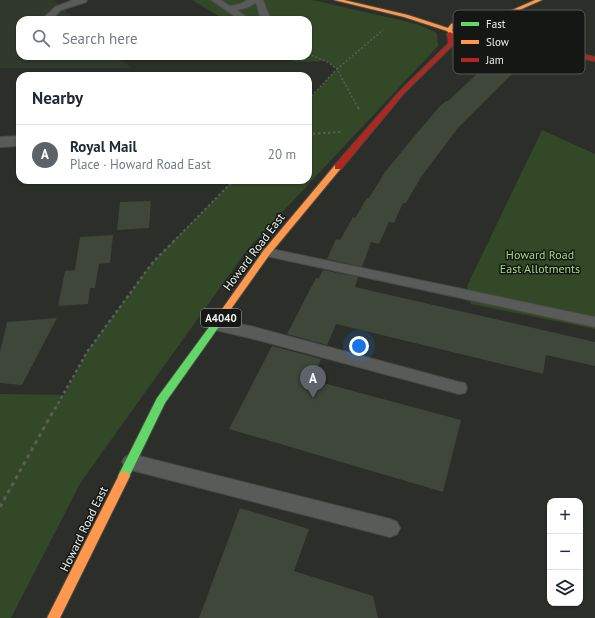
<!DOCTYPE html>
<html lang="en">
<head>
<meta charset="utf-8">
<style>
	:root { --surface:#fff; --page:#f6f6f7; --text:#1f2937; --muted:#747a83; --line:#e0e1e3; --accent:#5d6469 }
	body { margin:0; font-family:"PT Sans",sans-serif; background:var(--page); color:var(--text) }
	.controls { position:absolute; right:12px; bottom:12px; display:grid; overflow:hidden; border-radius:8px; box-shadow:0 1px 3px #0004 }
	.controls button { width:36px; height:36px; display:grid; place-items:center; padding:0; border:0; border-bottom:1px solid var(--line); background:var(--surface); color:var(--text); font:20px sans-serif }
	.you { position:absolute; left:359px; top:346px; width:14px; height:14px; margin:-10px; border:3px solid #fff; border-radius:50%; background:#1a73e8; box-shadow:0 0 0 6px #1a73e833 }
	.badge { display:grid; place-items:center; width:26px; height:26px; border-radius:50%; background:var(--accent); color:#fff; font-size:13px; font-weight:700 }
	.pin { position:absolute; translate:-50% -33px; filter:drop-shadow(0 1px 2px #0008) }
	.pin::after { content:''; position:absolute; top:21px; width:14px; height:12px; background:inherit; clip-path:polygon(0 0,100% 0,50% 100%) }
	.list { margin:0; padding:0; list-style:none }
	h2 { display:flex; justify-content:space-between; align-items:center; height:52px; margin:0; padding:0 16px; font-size:17px }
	h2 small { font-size:13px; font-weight:400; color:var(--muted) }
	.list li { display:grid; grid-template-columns:26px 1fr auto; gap:12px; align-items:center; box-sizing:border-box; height:60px; padding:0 16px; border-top:1px solid var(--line) }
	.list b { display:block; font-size:15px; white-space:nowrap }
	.list p { margin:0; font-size:13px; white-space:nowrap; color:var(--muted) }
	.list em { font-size:13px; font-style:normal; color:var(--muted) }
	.icon { flex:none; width:22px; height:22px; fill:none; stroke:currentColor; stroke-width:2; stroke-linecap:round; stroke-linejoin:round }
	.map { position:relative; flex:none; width:595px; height:618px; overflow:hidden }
	.search { position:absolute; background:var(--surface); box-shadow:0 1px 3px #0004; left:16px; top:16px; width:296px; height:44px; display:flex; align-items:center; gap:10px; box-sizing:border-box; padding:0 14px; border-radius:12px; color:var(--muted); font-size:15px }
	.panel { position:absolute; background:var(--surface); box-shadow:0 1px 3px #0004; left:16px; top:72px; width:296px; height:112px; border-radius:12px }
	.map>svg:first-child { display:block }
</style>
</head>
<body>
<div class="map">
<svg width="595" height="618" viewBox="0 0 595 618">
	<rect width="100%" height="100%" fill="#2b2e29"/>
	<path fill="#30392c" d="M0,0H54L76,20H20V56H118L131,68H0Z"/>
	<path fill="#324826" d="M192,0H313L417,24L437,33L438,46L247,250L81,482L11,618H0V394L64,395L87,352L153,262L234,180H308V101L337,69L326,61L295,62L285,56H308V20H225Z
		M542,130L595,154V329L471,304L467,286Z"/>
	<path fill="#3e4739" d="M495,57L521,65L458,128L421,177L406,203H403L394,223L389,222L379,244L371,242L362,267L327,259L336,239L340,240L353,217L355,218L367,198H369L385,172L407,145L440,106L446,101H448Z
		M151,201L149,228L117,230L120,202Z
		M113,235L110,263L99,264L95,288H90L88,304L58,306L65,271L75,270L80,237Z
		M323,270L358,277L355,287L595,342V366L546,355L543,374L336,324L327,345L287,334L316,278H319Z
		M57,318L22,385L0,383V352L7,322Z
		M272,346L321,359L312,380L461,420L443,492L229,429Z
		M240,508L309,529L294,571L373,596L378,618H199Z"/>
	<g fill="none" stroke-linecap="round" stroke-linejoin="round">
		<g stroke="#474a45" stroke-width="2">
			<path id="lane" d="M73,0H87L86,2L61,10L51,20H41L55,7Z
				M211,0H221L230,6L240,4L247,0H263L271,20H261L256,3L246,8L237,10L251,20H240Z
				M267,248L595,317V327L262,255L260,252L262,249Z
				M216,320L250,326L459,382L465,383L467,388L465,393L459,394L250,338L211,329L208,325L211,321Z
				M131,454L390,519L397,522L400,528L397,534L390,537L131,470L125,467L122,462L125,457Z"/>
		</g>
		<g stroke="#474a45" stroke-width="2">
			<path id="street" d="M20,136V146L0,147V137Z"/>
		</g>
		<g stroke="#474a45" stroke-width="2">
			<path id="fast" d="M218,318L223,321L165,403L128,479L124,481L120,479L118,476L157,398L215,319Z"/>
		</g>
		<g stroke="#474a45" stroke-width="2">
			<path id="slow" d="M334,0H344L408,15L448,28L451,24L463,20L482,23L535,0H542L488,24L500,32L499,38C483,49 459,45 447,31L404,17ZM463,24L484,26L495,34L494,37C478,42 463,43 452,30L455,26Z
				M335,165H341L342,167L270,254L221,323H215L213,321L215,319L264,250Z
				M124,471L128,473L130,476L60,618H47L120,473Z"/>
		</g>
		<g stroke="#474a45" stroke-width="2">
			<path id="jam" d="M450,32L453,34L454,44L404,93L341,169H335V165L400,91L449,43L447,34Z
				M496,36L595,57V61L494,39L493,38Z"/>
		</g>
		<path stroke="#5a5d59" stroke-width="1.5" stroke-dasharray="2 2" stroke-linecap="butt" d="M308,54L326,61L337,69L308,100
			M358,108L337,69L383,30"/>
		<path stroke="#5a5d59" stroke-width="2" stroke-dasharray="2.5 2.5" stroke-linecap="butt" d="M358,107L360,111
			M308,134L341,132
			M173,242L234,180"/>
		<path stroke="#5a5d59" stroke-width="2.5" stroke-dasharray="3 3" stroke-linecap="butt" d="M55,409L87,352L153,262L174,241"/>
		<path stroke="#5a5d59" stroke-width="3" stroke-dasharray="4 4" stroke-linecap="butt" d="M0,507L55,408"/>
		<use href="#lane" fill="#595b58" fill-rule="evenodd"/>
		<use href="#street" fill="#595b58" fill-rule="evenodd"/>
		<use href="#fast" fill="#63d668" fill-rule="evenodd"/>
		<use href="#slow" fill="#ff974d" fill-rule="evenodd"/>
		<use href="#jam" fill="#b3261e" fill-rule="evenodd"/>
	</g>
	<g text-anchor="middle" stroke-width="3" stroke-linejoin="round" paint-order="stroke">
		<rect fill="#141713" stroke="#acb0aa" stroke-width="1" x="201" y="309" width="40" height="18" rx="3"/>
		<g font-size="11" font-weight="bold" fill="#edf1eb">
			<text x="221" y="322">A4040</text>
		</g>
		<g font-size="12" fill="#edf1eb" stroke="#141713">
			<text transform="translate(254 252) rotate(-53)" y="4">Howard Road East</text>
			<text transform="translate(84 529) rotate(-64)" y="4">Howard Road East</text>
		</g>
		<g font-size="12" fill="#a0db7f" stroke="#141713">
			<text x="540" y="259">Howard Road<tspan x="540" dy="14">East Allotments</tspan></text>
		</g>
	</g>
	<rect x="453" y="10" width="132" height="64" rx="6" fill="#141713" stroke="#555854" stroke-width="1"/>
	<rect x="461" y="22" width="18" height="4" fill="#63d668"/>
	<rect x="461" y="40" width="18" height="4" fill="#ff974d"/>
	<rect x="461" y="58" width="18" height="4" fill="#b3261e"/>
	<g font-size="11" fill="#edf1eb">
		<text x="486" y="28">Fast</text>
		<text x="486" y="46">Slow</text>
		<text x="486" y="64">Jam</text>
	</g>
</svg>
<div class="controls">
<button>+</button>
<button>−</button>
<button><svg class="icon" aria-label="layers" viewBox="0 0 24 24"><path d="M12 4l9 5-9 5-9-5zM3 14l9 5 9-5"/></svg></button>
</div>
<div class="you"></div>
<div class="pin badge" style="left:313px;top:398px">A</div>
<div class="search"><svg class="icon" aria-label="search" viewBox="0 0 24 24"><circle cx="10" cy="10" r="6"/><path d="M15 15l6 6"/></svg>Search here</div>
<section class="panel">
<h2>Nearby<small></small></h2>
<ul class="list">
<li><span class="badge">A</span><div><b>Royal Mail</b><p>Place · Howard Road East</p></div><em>20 m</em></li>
</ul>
</section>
</div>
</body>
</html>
